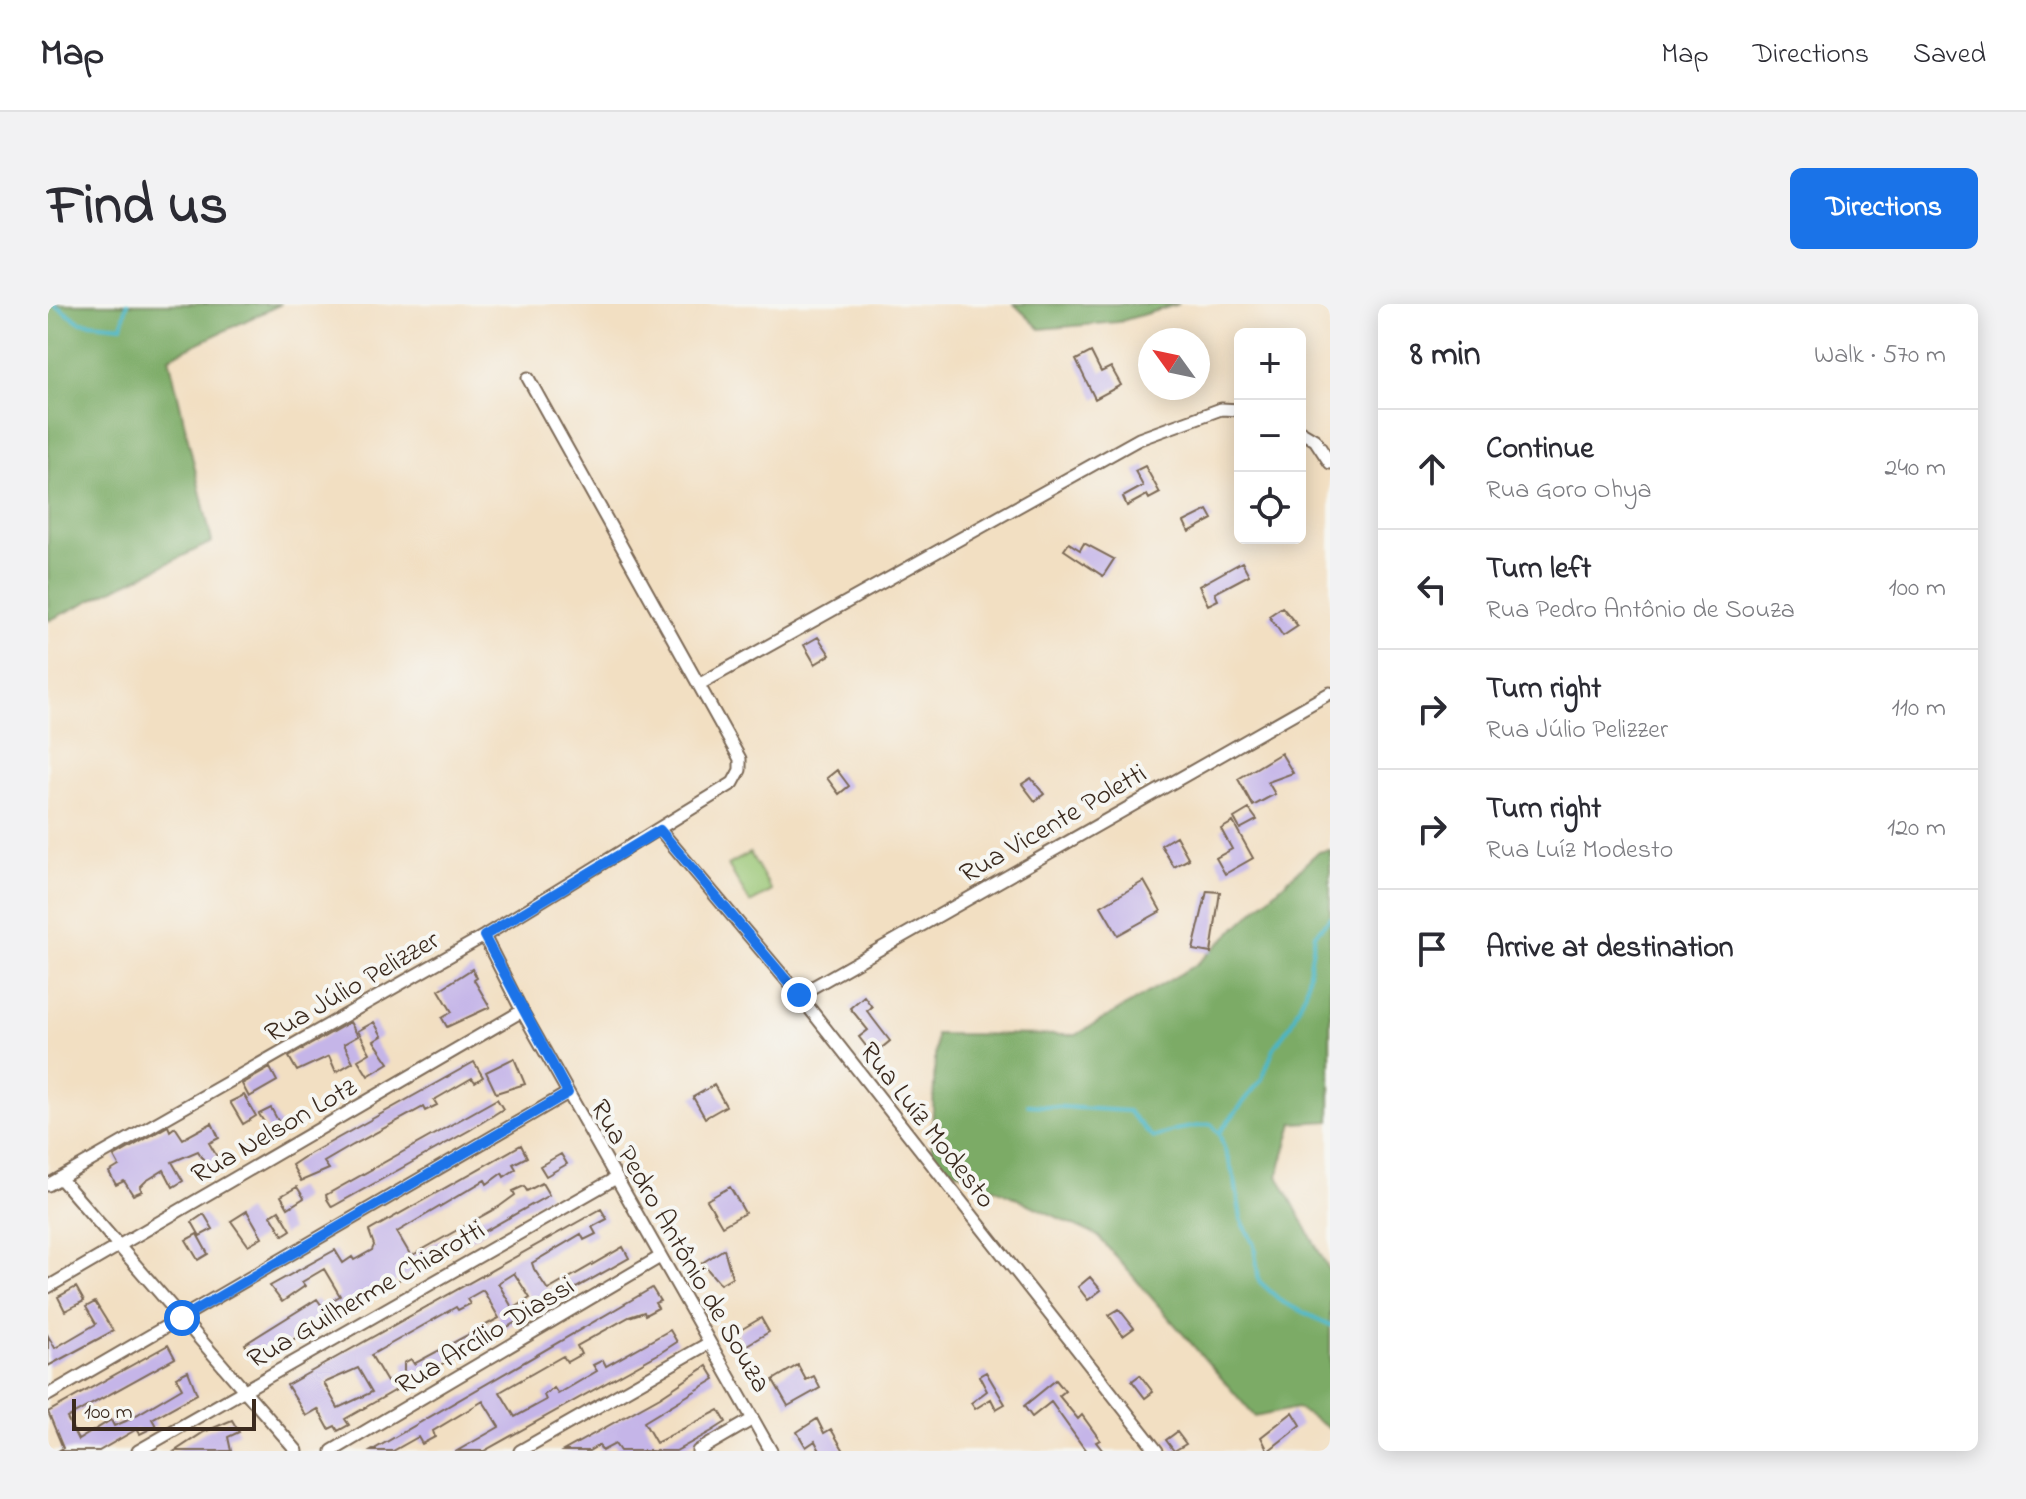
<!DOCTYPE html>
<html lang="en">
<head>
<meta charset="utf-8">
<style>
	:root { --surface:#fff; --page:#f2f2f3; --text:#2b2b33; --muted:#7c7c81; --line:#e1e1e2; --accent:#1a73e8 }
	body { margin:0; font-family:"Indie Flower",sans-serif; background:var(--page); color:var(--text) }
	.controls { position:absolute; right:24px; top:24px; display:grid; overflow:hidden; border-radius:12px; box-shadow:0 4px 20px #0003 }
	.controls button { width:72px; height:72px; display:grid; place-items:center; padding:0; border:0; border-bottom:2px solid var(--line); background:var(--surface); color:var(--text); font:40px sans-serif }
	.compass { position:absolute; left:1090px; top:24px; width:72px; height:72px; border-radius:50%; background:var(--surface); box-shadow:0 4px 20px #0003; rotate:303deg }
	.scale { position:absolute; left:24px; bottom:20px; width:184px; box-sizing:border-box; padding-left:8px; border:4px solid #3b2a1e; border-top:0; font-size:22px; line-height:28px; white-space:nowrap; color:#3b2a1e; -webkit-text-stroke:6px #f6f6f2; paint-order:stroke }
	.stop { position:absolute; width:24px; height:24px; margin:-18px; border:6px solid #1a73e8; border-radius:50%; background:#fff }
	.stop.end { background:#1a73e8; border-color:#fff; box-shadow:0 2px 8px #0008 }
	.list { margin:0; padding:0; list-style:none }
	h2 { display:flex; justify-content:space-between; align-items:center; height:104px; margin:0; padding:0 32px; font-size:34px }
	h2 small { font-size:26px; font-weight:400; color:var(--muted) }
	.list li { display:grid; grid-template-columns:52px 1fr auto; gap:24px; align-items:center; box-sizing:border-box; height:120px; padding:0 32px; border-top:2px solid var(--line) }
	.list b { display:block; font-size:30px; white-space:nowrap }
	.list p { margin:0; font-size:26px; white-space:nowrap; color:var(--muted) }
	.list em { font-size:26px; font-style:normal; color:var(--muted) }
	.icon { flex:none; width:44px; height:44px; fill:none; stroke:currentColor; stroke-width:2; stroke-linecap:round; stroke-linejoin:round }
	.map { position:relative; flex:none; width:1282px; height:1147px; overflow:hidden; border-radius:12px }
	header { display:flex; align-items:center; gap:48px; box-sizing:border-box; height:112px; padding:0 40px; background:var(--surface); border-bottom:2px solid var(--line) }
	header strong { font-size:38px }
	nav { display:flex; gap:44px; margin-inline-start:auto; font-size:28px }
	.intro { display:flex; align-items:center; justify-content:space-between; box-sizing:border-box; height:192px; padding:0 48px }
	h1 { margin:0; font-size:56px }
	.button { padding:20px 36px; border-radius:12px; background:var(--accent); color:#fff; font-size:28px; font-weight:700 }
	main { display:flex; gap:48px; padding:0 48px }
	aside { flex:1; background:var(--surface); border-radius:12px; box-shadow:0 4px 20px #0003 }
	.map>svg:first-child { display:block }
</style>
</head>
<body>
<header>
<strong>Map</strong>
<nav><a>Map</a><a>Directions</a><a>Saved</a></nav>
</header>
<div class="intro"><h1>Find us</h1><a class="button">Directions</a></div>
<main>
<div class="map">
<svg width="1282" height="1147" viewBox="0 0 1282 1147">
	<rect width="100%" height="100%" fill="#f6f6f2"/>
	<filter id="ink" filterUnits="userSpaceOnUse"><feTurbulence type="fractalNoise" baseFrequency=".0125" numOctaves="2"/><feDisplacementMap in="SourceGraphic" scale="16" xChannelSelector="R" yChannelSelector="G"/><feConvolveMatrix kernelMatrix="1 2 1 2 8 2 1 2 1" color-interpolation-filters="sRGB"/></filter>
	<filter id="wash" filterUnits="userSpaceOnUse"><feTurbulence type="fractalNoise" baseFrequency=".006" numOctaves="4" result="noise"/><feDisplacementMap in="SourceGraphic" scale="32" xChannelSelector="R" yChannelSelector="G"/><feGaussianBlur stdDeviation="1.8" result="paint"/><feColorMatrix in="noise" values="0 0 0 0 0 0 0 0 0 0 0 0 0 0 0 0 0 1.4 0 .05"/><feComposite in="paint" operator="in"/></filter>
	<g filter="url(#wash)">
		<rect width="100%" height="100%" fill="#f2dfc2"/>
		<path fill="#9ac674" stroke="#6a7849" stroke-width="2" d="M702,549L724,587L702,599L680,561Z"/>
		<path fill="#7bab66" stroke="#5b6a42" stroke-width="2" d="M0,0H233L121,53L164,238L0,317Z
			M966,0H1131L1070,18L992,25Z
			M1282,546V817L1245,819L1230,872L1282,968V1125L1249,1104L1207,1113L1050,932L883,855L888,730L1028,731L1149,660L1270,548Z"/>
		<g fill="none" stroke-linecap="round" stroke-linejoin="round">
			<path stroke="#4ab6c6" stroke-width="4" d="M5,0L32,18L74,22L79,0
				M0,1L1,0
				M1282,614L1267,630L1258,687L1243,720L1227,742L1214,775L1171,829L1187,876L1193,915L1206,941L1211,977L1234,998L1282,1021
				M980,801L1080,807L1105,834L1126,826L1163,820L1171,829"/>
		</g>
		<g id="blocks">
			<path fill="#c5b5e8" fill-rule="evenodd" d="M1043,48L1053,68L1063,63L1073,81L1047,95L1028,56Z
				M1097,162L1112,189L1101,195L1099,191L1079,202L1075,193L1095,182L1087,167Z
				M1160,206L1165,215L1141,228L1136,218Z
				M1021,239L1032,246L1036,239L1066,255L1055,272L1016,246Z
				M1194,258L1201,271L1167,289L1170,296L1160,301L1151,282Z
				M1234,303L1250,322L1235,332L1221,312Z
				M770,333L782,351L767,360L756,341Z
				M1233,449L1245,469L1220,478L1227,490L1205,502L1190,475Z
				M789,466L801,482L791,490L779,474Z
				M983,474L996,490L987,497L974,480Z
				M1201,505L1209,516L1192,525L1186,514Z
				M1185,518L1205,554L1177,570L1168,554L1184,545L1173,525Z
				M1128,532L1141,555L1126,563L1113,541Z
				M1096,577L1113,607L1070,631L1053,602Z
				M1159,587L1172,588L1163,649L1145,646Z
				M424,665L429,674L426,676L442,703L399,723L394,714L404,708L391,686Z
				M816,692L824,703L819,707L842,737L825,751L811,733L820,726L802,704Z
				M302,718L310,732L296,740L305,758L288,768L281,752L249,767L241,753Z
				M326,718L334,732L326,737L341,759L320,772L310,756L322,749L310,727Z
				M466,754L477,780L448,789L438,768Z
				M426,758L435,773L427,778L424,774L386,796L389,801L377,807L375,803L305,841L276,858L281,865L253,877L244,861L256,853Z
				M222,764L229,777L201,793L194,780Z
				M666,781L678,802L657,814L645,793Z
				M196,791L208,812L195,820L182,798Z
				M449,795L455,805L422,826L284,903L279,895L278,891Z
				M223,804L233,822L222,828L211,810Z
				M164,819L171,834L161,839L171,856L160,863L150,847L124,858L135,877L125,883L116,866L98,877L92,883L94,887L85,891L76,877L68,881L61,868L71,862L66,853L120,822L122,827L127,823L135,835Z
				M473,841L479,853L465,860L468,865L456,873L454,869L439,880L437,876L349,928L363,952L452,902L467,891L465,887L476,882L479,887L494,879L501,891L207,1057L197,1040L269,995L274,1002L292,992L276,965L254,978L257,982L234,998L222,982L287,946L295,959L304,953L306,956L324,946L326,941L321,927Z
				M513,850L519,860L498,872L492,862Z
				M249,883L256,894L240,904L233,892Z
				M682,883L697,909L674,922L659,896Z
				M553,905L559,915L544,923L548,930L536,936L533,930L484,959L486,965L500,986L575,943L581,954L297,1115L301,1121L290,1127L287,1122L281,1125L270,1105L258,1112L239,1081ZM466,969L482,994L465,1005L450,979ZM435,986L451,1014L366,1060L363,1055L356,1059V1069L339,1078L323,1051L408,1003L410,1006L422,1000L419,995ZM310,1064L324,1088L290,1104L276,1079Z
				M231,906L243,926L235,931L223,911Z
				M199,907L214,933L200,941L183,917Z
				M156,910L165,925L152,932L144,918Z
				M149,930L160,950L150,956L138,936Z
				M676,945L684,973L672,980L654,959Z
				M1042,973L1053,986L1040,996L1030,983Z
				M28,983L36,997L17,1007L10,993Z
				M604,984L612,997L607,999L610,1004L597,1011L596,1008L581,1013L529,1042L533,1050L519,1058L515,1052L452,1088L467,1113L498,1096L496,1091L506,1084L510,1090L549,1067L545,1061L555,1056L558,1062L622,1026L629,1038L612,1049L436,1147H409L451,1123L435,1097L385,1127L387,1133L374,1140L370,1133L345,1147H323Z
				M47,998L65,1027L0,1062V1032L7,1044L48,1020L38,1003Z
				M1071,1005L1086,1024L1075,1032L1061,1011Z
				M713,1014L721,1028L697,1042L689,1028Z
				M120,1041L127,1054L19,1114L30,1136L63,1116L66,1122L78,1117L134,1084L128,1073L140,1067L149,1090L104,1115L108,1122L92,1130L89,1125L51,1147H10L15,1144L0,1108Z
				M750,1061L758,1076L766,1072L772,1084L740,1102L725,1076Z
				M659,1062L667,1075L596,1118L608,1139L671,1106L678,1118L664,1127L628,1147H572L567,1140L554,1147L551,1141L541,1147H515L612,1093Z
				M938,1068L957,1100L948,1105L943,1095L927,1105L923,1099L939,1087L931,1072Z
				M1092,1071L1105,1088L1097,1094L1084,1077Z
				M1008,1076L1017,1087L1011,1092L1030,1115L1034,1111L1052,1136L1048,1138L1055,1147H1038L1003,1098L984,1113L976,1102Z
				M1245,1108L1253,1121L1220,1147L1213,1133Z
				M769,1115L776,1129L783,1125L796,1147H772L767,1137L758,1143L749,1128Z
				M184,1116L191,1128L180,1133L183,1147H127L156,1128Z
				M1129,1128L1138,1140L1126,1147L1118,1136Z"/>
		</g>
	</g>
	<g filter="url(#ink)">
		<use href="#blocks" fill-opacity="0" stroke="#7b6957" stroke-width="2"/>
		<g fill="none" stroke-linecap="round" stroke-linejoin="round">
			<g stroke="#7b6957" stroke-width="15">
				<path id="street" d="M1252,127L1267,136L1282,159
					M652,380L1091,135L1173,105L1192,106
					M612,526L751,691L1109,1147
					M436,632L474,707L723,1147
					M751,691L1282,389
					M12,874L249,1147
					M0,881L436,632L685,479L692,466V455L480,74
					M0,983L474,707
					M0,1091L520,789
					M90,1147L568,874
					M284,1147L612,953
					M472,1147L661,1039
					M650,1147L705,1115"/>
			</g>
			<use href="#street" stroke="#fff" stroke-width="11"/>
		</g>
	</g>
	<g fill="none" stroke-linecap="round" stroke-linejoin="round" filter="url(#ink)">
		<path stroke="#1a73e8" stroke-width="10" d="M134,1014L520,789L436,632L612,526L751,691"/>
	</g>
	<g text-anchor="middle" stroke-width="8" stroke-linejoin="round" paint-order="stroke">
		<g font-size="28" fill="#3b2a1e" stroke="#f6f6f2">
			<text transform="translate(1004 518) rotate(-30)" y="10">Rua Vicente Poletti</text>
			<text transform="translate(303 681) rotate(-30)" y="10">Rua Júlio Pelizzer</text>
			<text transform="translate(881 820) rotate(52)" y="10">Rua Luíz Modesto</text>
			<text transform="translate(225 825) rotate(-30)" y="10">Rua Nelson Lotz</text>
			<text transform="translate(634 941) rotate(60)" y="10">Rua Pedro Antônio de Souza</text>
			<text transform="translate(317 989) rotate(-30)" y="10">Rua Guilherme Chiarotti</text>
			<text transform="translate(436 1030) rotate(-31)" y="10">Rua Arcílio Diassi</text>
		</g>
	</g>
</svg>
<div class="controls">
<button>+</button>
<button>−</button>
<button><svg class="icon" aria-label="locate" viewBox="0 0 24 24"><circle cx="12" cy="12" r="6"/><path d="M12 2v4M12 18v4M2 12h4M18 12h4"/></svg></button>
</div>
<svg class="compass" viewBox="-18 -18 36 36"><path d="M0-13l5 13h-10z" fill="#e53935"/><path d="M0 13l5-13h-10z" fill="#7c7c81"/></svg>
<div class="scale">100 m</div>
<div class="stop" style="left:134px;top:1014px"></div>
<div class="stop end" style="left:751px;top:691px"></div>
</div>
<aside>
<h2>8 min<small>Walk · 570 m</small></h2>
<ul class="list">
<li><svg class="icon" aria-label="ahead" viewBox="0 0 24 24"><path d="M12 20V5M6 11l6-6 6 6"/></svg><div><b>Continue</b><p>Rua Goro Ohya</p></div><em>240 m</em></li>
<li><svg class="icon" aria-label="left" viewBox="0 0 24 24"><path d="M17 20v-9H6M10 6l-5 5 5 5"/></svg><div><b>Turn left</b><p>Rua Pedro Antônio de Souza</p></div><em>100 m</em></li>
<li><svg class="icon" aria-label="right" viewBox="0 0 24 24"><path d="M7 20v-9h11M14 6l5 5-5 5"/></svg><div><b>Turn right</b><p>Rua Júlio Pelizzer</p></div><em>110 m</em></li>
<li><svg class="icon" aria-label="right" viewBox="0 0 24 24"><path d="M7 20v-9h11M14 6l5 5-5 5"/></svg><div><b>Turn right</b><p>Rua Luíz Modesto</p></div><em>120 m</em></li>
<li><svg class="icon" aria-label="arrive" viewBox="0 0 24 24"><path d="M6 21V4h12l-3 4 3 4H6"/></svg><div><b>Arrive at destination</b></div></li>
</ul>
</aside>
</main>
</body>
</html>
